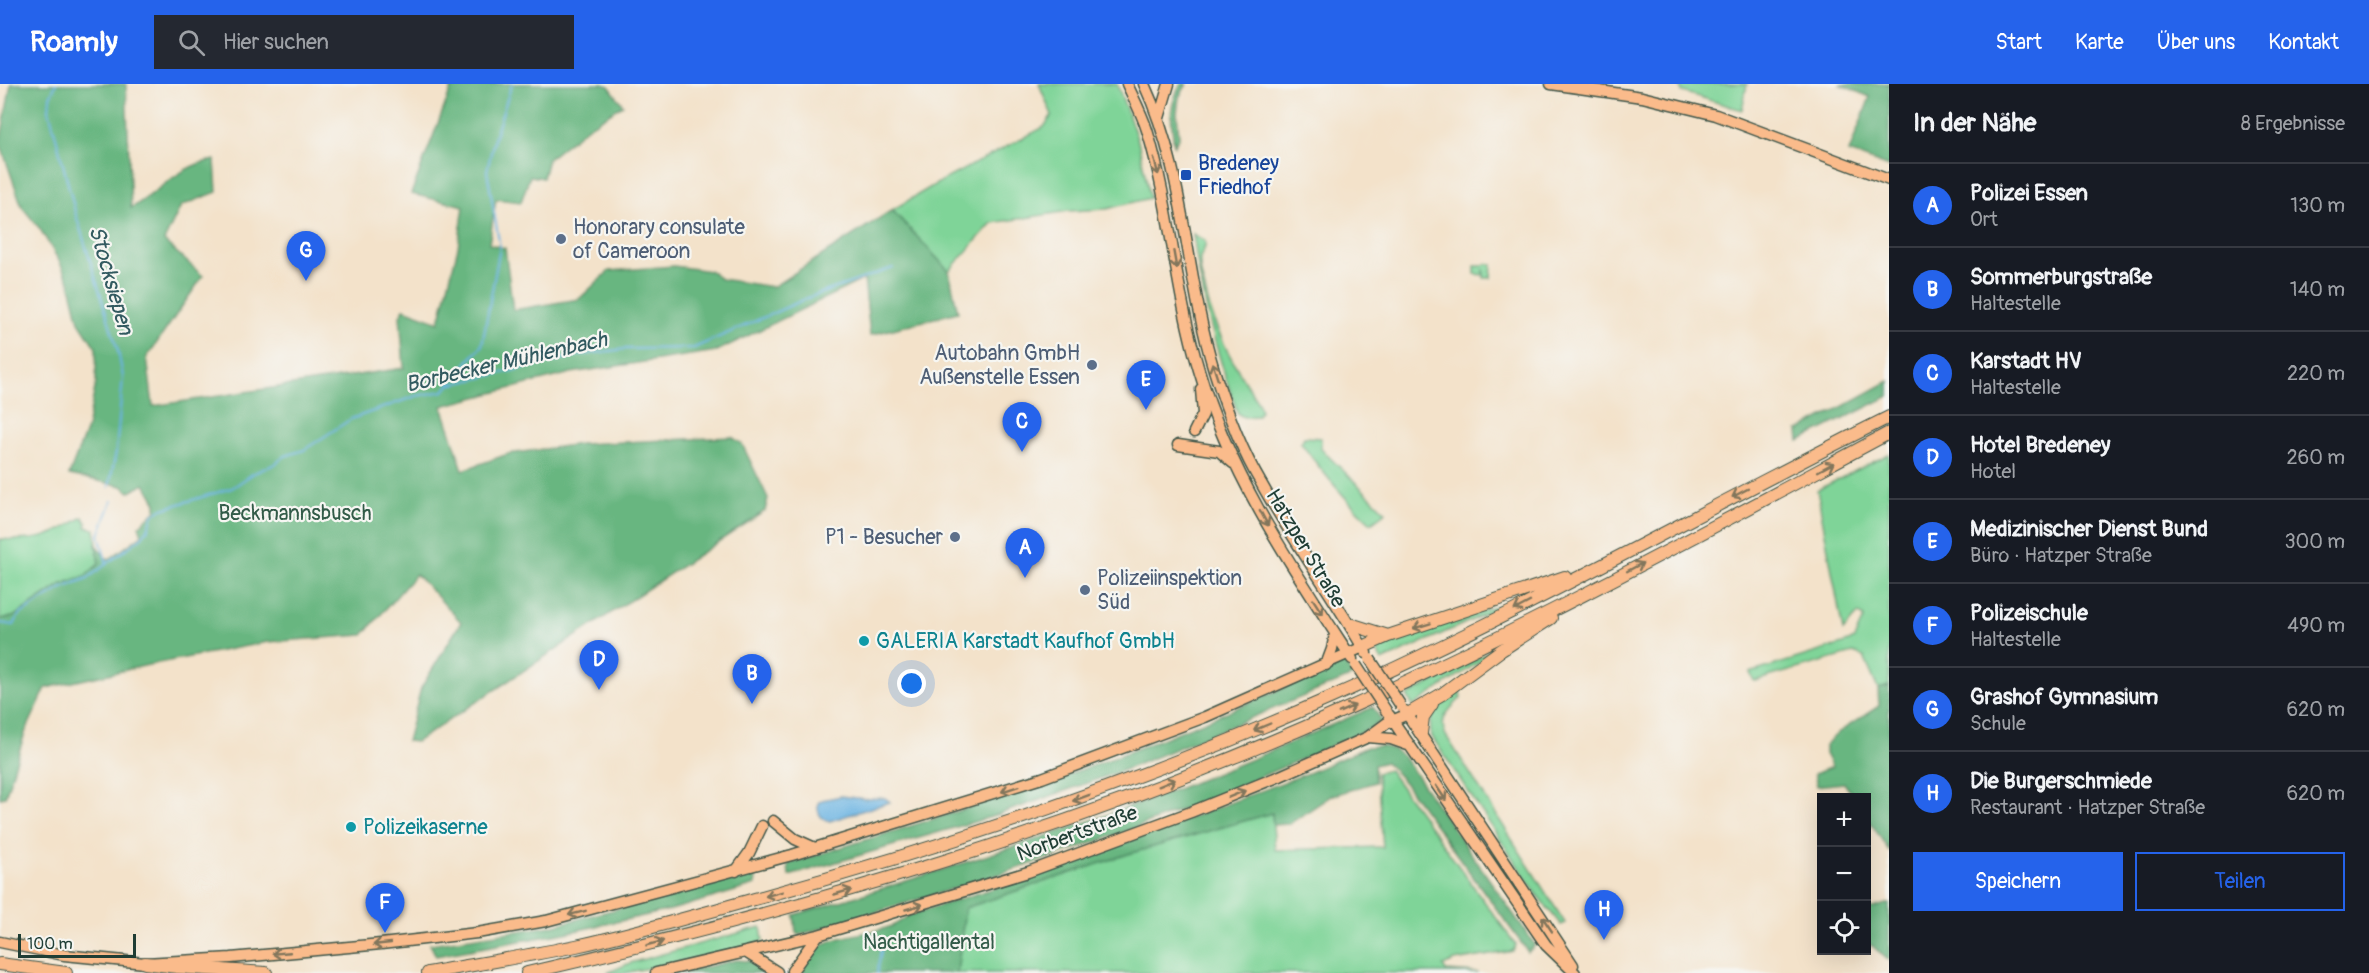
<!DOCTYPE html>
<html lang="de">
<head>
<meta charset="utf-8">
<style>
	:root { --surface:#171b24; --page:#242831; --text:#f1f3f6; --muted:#9ea1a6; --line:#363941; --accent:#2563eb }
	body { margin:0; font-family:Pangolin,sans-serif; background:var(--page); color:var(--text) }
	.controls { position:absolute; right:18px; bottom:18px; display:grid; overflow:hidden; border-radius:0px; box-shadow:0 6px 24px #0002 }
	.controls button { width:54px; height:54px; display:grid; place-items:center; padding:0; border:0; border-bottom:2px solid var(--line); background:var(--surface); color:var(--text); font:30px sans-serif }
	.scale { position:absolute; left:18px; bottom:15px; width:118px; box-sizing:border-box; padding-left:6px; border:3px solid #1f3d34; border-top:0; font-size:16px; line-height:21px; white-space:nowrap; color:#1f3d34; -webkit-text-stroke:4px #f6f6f2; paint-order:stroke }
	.you { position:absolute; left:912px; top:600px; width:21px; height:21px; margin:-15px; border:4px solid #fff; border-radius:50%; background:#1a73e8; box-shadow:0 0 0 9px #1a73e833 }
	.badge { display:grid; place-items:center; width:39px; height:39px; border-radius:50%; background:var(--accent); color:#fff; font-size:20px; font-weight:700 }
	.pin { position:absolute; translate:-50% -50px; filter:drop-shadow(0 2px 3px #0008) }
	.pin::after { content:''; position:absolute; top:32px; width:21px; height:18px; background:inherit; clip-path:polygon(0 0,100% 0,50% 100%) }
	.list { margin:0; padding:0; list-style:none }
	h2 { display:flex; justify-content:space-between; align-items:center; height:78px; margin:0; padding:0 24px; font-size:26px }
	h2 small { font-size:20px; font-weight:400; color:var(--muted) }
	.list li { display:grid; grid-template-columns:39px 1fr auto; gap:18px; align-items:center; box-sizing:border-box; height:84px; padding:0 24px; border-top:2px solid var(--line) }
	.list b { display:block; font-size:22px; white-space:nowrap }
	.list p { margin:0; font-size:20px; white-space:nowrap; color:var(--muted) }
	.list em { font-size:20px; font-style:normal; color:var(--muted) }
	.actions { display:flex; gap:12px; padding:18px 24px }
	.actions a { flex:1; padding:14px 0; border:2px solid var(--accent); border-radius:0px; text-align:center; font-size:21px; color:var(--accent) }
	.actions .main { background:var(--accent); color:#fff }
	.icon { flex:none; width:33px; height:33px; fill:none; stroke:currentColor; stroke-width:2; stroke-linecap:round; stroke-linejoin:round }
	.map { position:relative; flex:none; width:1889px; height:889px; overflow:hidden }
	header { display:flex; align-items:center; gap:36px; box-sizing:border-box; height:84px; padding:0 30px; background:var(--accent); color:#fff }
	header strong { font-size:28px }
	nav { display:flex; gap:33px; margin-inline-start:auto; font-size:21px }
	.search { width:420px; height:54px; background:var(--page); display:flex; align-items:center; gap:15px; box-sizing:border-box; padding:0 21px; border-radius:0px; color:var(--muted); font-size:22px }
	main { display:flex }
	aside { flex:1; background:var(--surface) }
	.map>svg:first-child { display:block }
</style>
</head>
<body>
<header>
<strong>Roamly</strong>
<div class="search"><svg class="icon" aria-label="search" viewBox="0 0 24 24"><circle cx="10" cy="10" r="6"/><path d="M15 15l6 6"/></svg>Hier suchen</div>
<nav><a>Start</a><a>Karte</a><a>Über uns</a><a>Kontakt</a></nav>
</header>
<main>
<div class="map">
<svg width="1889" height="889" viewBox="0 0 1889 889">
	<rect width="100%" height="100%" fill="#f6f6f2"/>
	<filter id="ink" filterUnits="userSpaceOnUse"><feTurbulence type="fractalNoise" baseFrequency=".0167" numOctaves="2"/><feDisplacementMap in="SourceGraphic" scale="12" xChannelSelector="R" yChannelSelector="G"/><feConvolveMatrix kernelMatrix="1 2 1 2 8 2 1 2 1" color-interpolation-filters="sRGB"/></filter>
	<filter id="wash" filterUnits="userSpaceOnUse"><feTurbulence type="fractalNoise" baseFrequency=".008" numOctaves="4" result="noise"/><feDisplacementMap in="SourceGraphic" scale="24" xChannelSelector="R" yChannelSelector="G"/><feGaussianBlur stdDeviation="1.35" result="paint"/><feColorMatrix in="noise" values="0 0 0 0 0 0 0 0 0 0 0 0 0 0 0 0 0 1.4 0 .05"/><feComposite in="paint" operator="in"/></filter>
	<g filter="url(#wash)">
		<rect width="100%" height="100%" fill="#f3e2ca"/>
		<path fill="#7fd498" stroke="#4f8866" stroke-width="1.5" d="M1039,0H1117L1138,57L1150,114L1107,125L1069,127L992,139L949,187L892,126L936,100L1044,43L1052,31Z
			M1680,0H1747L1742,26L1682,8Z
			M1193,150L1205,157C1207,165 1202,167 1200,174C1199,182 1202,195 1204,202C1213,246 1235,283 1259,320L1261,327L1257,332L1244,333L1238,330C1217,271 1201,212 1193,150Z
			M1485,180H1492L1491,194H1484V185L1483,191L1475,190V182H1482Z
			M1304,353L1321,354V365L1386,428L1371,439C1344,415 1323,389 1301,359Z
			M1889,370V602L1878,605L1864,573L1853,569L1754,597L1750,589L1849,558L1854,555L1864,533L1858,530L1843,547L1817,406Z
			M83,433L87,439L86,443L95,445L99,480L85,492L62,500L13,533L0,535V455C38,458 51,453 83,433Z
			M1499,521L1494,526L1382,577L1375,564Z
			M1495,564L1492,569L1413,622L1407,612Z
			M1461,606V614C1449,626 1439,633 1445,650L1565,839L1561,841L1537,811L1432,653C1425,629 1443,617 1461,606Z
			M1389,686L1516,861L1513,867L1455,877L1443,882L1446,887L1479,889H957L965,824L1128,770L1272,729L1275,766L1383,763L1377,689Z
			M761,843L763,857L743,864L625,889H607L630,879Z"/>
		<path fill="#67b680" stroke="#437a5a" stroke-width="1.5" d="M11,0H126L131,124C159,108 182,79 215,76L217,108L181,122L164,157L203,192L147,273L153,322L404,284L400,232L404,225L439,238L458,163L464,122L411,110L453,0H603L609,2L623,21L588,43L548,75L543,94L530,92L521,118L496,115L489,160L505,164L513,226L579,215L609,187L674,182L711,187L721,195L773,203L892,126L949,187L958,228L870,251L864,195L717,267L571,289L442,322L463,386L508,370L580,360L732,353L742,360L768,414L765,427L416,658L407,657L421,604L461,538L416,490L363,551L268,558L153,580L46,604L25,649L5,713L0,714V535L13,533L62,500L85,492L99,480L96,461L108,476L142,451L139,442L156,426V419L145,400L129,408L122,402L69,391L87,344L96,299V264L79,238L69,197L58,175L40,145L22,123L0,59Z
			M1181,0H1187L1179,13L1177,29L1179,53L1174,61C1171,36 1168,22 1181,0Z
			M1839,0H1889V83L1849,68L1870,13Z
			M1889,297V312L1799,357L1798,347Z
			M1344,578L1353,592L1124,686L991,733L789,792L788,780C899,745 1012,713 1121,671C1196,642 1270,610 1344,578Z
			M1889,602V767L1867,733L1866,714L1854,713L1844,699L1817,702L1814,690L1832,683L1825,670V661L1839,648L1879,622L1878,605Z
			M1373,623L1382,637L1369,645C1290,680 1211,716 1129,746C1021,786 910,818 799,851L796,849L794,831C902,799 1009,766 1115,728C1203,697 1288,660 1373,623Z
			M1381,662L1393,665L1403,672L1535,861L1528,868L1400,693L1386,678L1374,681L1375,698L1331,712L1289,740L1273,741L1272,729L1128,770L965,824L957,889H803C811,848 857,854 889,843C897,841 903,835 910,831L1066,781L1308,689L1367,663Z
			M755,789L756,801L671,826L565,849L436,872L430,860L551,842Z
			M1889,819V877L1867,857L1866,826Z
			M736,876L750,877L763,889H681Z"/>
		<path fill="#6ab3e2" stroke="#44788b" stroke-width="1.5" d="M841,712L866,715L885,714L890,718L830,737C820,735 817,729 818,719L822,716Z"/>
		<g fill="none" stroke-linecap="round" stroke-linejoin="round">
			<path stroke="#6ab3e2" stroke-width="2" d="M56,0L50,13L49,26L76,131L118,267L123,293L116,368L109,403
				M449,300L482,261L500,163L487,87L494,55L512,0
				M107,480L99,451L112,417
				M0,539L14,541L19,531L60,505L88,494L142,453L148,445L153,431L159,426L232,404L254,389L275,380L285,372L304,366L351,335L416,312L444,307L449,301L580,271L625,265L694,264L810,213L893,184
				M877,889L883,856"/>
		</g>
	</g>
	<g filter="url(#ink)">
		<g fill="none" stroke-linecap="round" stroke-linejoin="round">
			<g stroke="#3f564a" stroke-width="13">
				<path id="major" d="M1127,0C1134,15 1142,30 1147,46C1171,124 1175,208 1199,286C1230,392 1292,483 1352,575
					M1144,0C1186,90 1185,192 1214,286C1226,325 1240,364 1261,399C1293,457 1333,511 1366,569
					M1551,0L1642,13L1716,31L1889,96
					M1159,34L1169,0
					M1194,348L1203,330L1201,305
					M1178,361L1219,367L1233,379
					M1326,581L1332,565L1335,550
					M1405,627L1573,881
					M1389,631L1546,861L1575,889
					M1368,653L1391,655L1408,661
					M773,737L795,755L815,764
					M736,787L749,769L762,742
					M0,858L64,871L145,879L231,874L381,860L477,849L546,837L792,771L1042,694L1205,633L1363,563
					M747,869L777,888
					M792,887L818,851
					M656,889L818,851L1028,788L1191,728L1280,692L1368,653L1387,639L1408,630"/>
			</g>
			<g stroke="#3f564a" stroke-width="14">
				<path id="highway" d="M1350,540L1388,552
					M1363,563L1388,552L1565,493
					M1408,630L1442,610L1500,567L1551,534
					M1421,649L1423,633L1432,620
					M145,879L177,883L266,889
					M0,880L66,889
					M428,889C477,880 527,872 576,862C635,849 693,832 751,816C950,762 1144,696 1332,613C1522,529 1703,426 1889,333
					M527,889C806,825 1081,744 1342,627C1529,544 1709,445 1889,349"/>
			</g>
			<use href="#major" stroke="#fabb8b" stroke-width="10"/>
			<use href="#highway" stroke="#fabb8b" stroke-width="12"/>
			<g stroke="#3f564a" stroke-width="13" stroke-linecap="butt">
				<path id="major-bridge" d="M1370,575L1401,622
					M1356,581L1387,628"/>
			</g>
			<use href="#major-bridge" stroke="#fabb8b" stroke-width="10"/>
		</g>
		<defs><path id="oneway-shaft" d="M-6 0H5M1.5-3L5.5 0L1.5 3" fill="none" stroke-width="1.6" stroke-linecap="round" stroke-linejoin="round" transform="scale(1.5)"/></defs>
		<g stroke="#82765b">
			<use href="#oneway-shaft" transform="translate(1156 82) rotate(75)"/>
			<use href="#oneway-shaft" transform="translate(1175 176) rotate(80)"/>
			<use href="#oneway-shaft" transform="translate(1215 287) rotate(-108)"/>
			<use href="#oneway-shaft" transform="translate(1826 383) rotate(-28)"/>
			<use href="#oneway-shaft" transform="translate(1740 409) rotate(152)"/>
			<use href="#oneway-shaft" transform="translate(1264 434) rotate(62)"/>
			<use href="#oneway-shaft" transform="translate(1635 483) rotate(-28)"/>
			<use href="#oneway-shaft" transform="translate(1522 522) rotate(152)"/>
			<use href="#oneway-shaft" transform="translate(1318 523) rotate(57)"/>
			<use href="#oneway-shaft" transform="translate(1422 542) rotate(163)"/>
			<use href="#oneway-shaft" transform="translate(1347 625) rotate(-24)"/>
			<use href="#oneway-shaft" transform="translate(1262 643) rotate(157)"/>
			<use href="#oneway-shaft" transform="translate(1167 699) rotate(-22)"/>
			<use href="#oneway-shaft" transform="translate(1010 705) rotate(162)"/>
			<use href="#oneway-shaft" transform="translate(1441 709) rotate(56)"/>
			<use href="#oneway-shaft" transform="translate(1237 710) rotate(-22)"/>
			<use href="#oneway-shaft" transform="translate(1081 714) rotate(160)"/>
			<use href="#oneway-shaft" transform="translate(843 808) rotate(-16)"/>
			<use href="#oneway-shaft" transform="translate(774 810) rotate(165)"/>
			<use href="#oneway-shaft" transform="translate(914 823) rotate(-16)"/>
			<use href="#oneway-shaft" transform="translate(577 829) rotate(166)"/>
			<use href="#oneway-shaft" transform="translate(1547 840) rotate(-124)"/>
			<use href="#oneway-shaft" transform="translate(655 859) rotate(-15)"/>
			<use href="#oneway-shaft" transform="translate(382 860) rotate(174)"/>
			<use href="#oneway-shaft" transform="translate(281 869) rotate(175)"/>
		</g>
	</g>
	<rect fill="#1a4fb4" stroke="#f6f6f2" stroke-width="2" x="1180" y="85" width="12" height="12" rx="3"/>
	<g fill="#5c6f8a" stroke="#f6f6f2" stroke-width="2">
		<circle cx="561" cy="155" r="6"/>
		<circle cx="1092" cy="281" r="6"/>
		<circle cx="955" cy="453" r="6"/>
		<circle cx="1085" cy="506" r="6"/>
	</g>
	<g fill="#0f9aa8" stroke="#f6f6f2" stroke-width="2">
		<circle cx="864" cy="557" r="6"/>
		<circle cx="351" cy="743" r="6"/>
	</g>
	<g text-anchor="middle" stroke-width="4.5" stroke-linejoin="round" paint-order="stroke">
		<g font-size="21" fill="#164399" stroke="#f6f6f2" text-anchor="start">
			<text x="1198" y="86">Bredeney<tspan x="1198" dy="24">Friedhof</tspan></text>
		</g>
		<g font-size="21" fill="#4e5e75" stroke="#f6f6f2" text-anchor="start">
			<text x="573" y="150">Honorary consulate<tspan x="573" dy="24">of Cameroon</tspan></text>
			<text x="1080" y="276" text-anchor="end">Autobahn GmbH<tspan x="1080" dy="24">Außenstelle Essen</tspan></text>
			<text x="943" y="460" text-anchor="end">P1 - Besucher</text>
			<text x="1097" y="501">Polizeiinspektion<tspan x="1097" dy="24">Süd</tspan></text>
		</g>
		<g font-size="21" fill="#325b48" stroke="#f6f6f2">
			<text x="295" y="436">Beckmannsbusch</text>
			<text x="929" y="865">Nachtigallental</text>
		</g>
		<g font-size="21" fill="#1f3d34" stroke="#f6f6f2">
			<text transform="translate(1306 464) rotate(59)" y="7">Hatzper Straße</text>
			<text transform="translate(1077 749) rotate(-20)" y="7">Norbertstraße</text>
		</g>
		<g font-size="21" fill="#0d838f" stroke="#f6f6f2" text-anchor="start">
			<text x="876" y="564">GALERIA Karstadt Kaufhof GmbH</text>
			<text x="363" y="750">Polizeikaserne</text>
		</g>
		<g font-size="22" font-style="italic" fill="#325a60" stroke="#f6f6f2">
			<text transform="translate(112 196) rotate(74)" y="8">Stocksiepen</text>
			<text transform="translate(506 277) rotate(-13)" y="8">Borbecker Mühlenbach</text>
		</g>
	</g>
</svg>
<div class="controls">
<button>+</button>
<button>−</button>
<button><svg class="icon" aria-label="locate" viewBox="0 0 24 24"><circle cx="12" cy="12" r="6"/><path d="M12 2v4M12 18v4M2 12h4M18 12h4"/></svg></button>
</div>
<div class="scale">100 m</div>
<div class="you"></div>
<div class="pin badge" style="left:1025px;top:494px">A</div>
<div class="pin badge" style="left:752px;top:620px">B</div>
<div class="pin badge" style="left:1022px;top:368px">C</div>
<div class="pin badge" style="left:599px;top:606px">D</div>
<div class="pin badge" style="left:1146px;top:326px">E</div>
<div class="pin badge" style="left:385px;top:849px">F</div>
<div class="pin badge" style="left:306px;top:197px">G</div>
<div class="pin badge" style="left:1604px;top:856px">H</div>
</div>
<aside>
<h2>In der Nähe<small>8 Ergebnisse</small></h2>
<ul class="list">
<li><span class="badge">A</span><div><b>Polizei Essen</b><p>Ort</p></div><em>130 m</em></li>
<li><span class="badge">B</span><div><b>Sommerburgstraße</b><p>Haltestelle</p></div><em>140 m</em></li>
<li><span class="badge">C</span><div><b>Karstadt HV</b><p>Haltestelle</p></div><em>220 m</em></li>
<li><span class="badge">D</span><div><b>Hotel Bredeney</b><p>Hotel</p></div><em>260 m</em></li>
<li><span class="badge">E</span><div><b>Medizinischer Dienst Bund</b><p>Büro · Hatzper Straße</p></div><em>300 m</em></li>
<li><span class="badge">F</span><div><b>Polizeischule</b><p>Haltestelle</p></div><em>490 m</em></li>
<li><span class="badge">G</span><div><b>Grashof Gymnasium</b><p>Schule</p></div><em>620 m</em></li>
<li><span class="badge">H</span><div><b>Die Burgerschmiede</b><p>Restaurant · Hatzper Straße</p></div><em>620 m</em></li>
</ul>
<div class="actions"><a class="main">Speichern</a><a>Teilen</a></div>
</aside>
</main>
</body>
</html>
